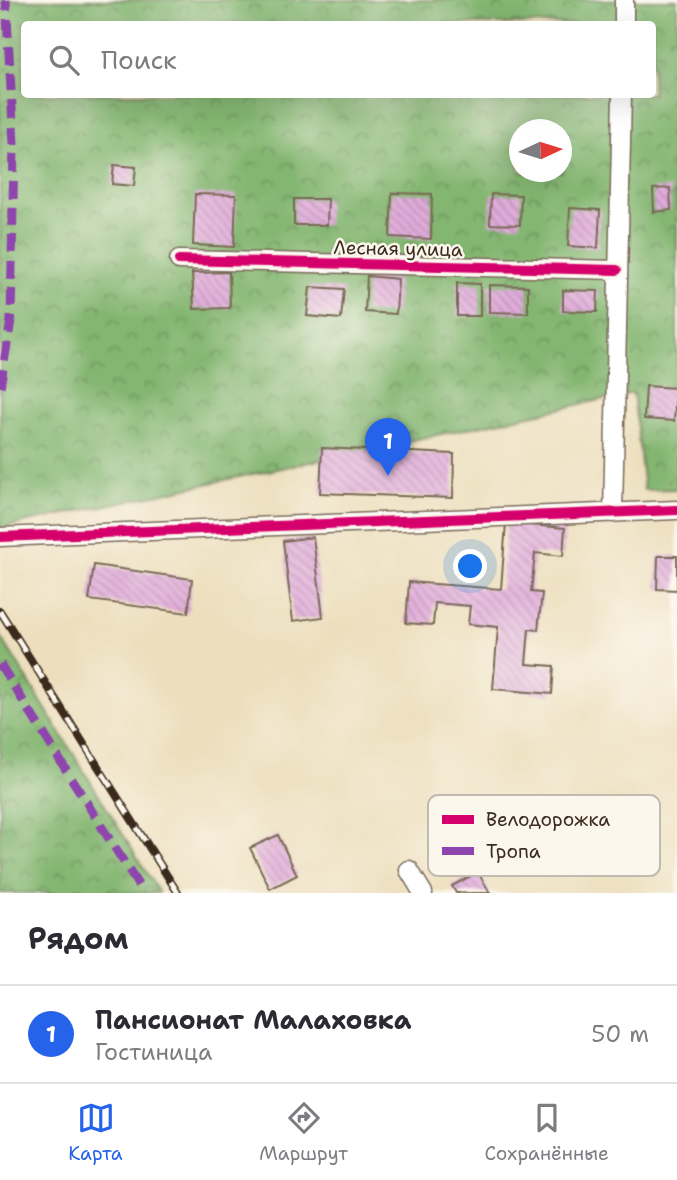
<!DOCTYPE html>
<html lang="ru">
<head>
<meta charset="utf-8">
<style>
	:root { --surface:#fff; --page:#f7f7f7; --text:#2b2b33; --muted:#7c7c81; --line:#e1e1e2; --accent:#2563eb }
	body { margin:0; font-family:"Shantell Sans",sans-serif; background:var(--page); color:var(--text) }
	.compass { position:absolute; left:509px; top:119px; width:63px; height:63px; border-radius:50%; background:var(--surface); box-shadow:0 7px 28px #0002; rotate:86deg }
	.you { position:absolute; left:471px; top:567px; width:24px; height:24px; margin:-18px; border:5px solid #fff; border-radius:50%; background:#1a73e8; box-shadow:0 0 0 10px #1a73e833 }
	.badge { display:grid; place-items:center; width:46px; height:46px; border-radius:50%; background:var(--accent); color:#fff; font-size:23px; font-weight:700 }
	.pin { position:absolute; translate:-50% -58px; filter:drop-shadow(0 2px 4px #0008) }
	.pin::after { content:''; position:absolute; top:37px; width:24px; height:21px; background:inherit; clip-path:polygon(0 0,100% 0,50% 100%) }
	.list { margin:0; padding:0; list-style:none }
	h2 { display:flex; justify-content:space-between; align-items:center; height:91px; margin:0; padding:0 28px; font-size:30px }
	h2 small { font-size:23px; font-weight:400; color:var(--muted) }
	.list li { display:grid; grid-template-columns:46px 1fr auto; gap:21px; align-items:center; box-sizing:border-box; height:98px; padding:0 28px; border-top:2px solid var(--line) }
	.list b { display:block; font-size:26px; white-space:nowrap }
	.list p { margin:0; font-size:23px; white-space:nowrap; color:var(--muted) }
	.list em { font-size:23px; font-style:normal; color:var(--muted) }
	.icon { flex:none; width:38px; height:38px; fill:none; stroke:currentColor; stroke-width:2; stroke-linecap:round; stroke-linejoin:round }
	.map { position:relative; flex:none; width:677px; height:893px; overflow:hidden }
	.search { position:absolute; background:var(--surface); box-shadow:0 7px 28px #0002; left:21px; right:21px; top:21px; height:77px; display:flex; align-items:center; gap:18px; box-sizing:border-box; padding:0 24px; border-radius:7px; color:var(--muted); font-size:26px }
	.sheet { height:189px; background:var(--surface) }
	nav { display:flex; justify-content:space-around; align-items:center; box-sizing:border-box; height:98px; border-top:2px solid var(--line); background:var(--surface); font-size:19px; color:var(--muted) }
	nav a { display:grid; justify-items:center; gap:4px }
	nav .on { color:var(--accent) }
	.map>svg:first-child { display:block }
</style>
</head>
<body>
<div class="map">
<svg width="677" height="893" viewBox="0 0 677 893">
	<defs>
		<pattern id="forest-crowns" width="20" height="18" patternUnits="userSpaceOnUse" patternTransform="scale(1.75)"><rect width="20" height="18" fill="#83b671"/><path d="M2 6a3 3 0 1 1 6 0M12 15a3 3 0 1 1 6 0" fill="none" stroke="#6c945c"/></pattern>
		<pattern id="building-back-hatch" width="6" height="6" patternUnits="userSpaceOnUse" patternTransform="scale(1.75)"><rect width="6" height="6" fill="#e1acdb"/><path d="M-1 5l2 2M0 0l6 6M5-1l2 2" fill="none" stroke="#b88cb1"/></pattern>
	</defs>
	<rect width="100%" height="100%" fill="#fbf7ec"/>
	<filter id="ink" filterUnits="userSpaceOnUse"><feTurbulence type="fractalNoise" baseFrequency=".0143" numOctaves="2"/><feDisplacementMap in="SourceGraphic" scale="14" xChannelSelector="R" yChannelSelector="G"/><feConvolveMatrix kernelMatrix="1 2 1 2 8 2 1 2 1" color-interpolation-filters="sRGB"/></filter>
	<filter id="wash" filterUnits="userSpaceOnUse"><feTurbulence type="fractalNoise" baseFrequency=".00686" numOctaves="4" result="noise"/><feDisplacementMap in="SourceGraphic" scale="28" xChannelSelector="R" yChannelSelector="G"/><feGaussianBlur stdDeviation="1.57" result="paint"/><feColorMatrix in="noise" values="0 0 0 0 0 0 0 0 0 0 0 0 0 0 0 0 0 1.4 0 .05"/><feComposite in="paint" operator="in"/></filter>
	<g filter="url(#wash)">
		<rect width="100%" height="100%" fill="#eddfbe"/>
		<path fill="url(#forest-crowns)" stroke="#5f7048" stroke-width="2" fill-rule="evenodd" d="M0,0H677V489L644,490L633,393L0,528ZM24,24H652V94H24ZM520,130H562V172H520Z
			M0,635L159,893H0Z"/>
		<g id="blocks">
			<path fill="url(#building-back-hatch)" d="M114,165L136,167L134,186L112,184Z
				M670,188L671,210L654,212L653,189Z
				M392,193L432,194L431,239L390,237Z
				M195,194L236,195L234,247L193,245Z
				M491,194L521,195L520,225L490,224Z
				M294,199H328L327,225H294Z
				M570,208L600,210L598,248L568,246Z
				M229,272L230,308L194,309L192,273Z
				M367,276L398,279L396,314L365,312Z
				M457,283L480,284V316H457Z
				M489,285L528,286V313L489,312Z
				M310,287L344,289L341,319L307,316Z
				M563,290L598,291L597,312L563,311Z
				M646,386L676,388L674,421L644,419Z
				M322,448L454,454L453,498L320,493Z
				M506,523L565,528L563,556L535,553L531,592L542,593L538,630L529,629L526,664L554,666L552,694L493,689L498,627L468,624L470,606L435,603L433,625L406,623L409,582L501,589Z
				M313,537L323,617L293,621L283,541Z
				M658,556H677V590L657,589Z
				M94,565L192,579L188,613L89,600Z
				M278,835L297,875L270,889L250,848Z
				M478,872L490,893H456L452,886Z"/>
		</g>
	</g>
	<g filter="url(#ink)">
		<use href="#blocks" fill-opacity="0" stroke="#796956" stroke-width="2"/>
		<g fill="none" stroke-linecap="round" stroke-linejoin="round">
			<g stroke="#796956" stroke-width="21">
				<path id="street" d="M624,24V0
					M179,260L617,270
					M613,513L622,94
					M0,537L677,510
					M409,870L423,893"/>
			</g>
			<use href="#street" stroke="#fff" stroke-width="18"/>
			<g stroke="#3b2a1e" stroke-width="8">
				<path id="rail" d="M0,611L178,893"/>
			</g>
			<use href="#rail" stroke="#fbf7ec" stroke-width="5" stroke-dasharray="16" stroke-linecap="butt"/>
			<path stroke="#8e44ad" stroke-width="9" stroke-dasharray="18 9" stroke-linecap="butt" d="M0,387L11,320L14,144L6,0
				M0,664L143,893"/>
			<g stroke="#fbf7ec" stroke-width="15">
				<path id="cycleway" d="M179,260L617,270
					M0,537L677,510"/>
			</g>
			<use href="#cycleway" stroke="#d6006c" stroke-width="10"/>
		</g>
	</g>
	<g text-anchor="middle" stroke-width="5" stroke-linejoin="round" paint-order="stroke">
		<g font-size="19" fill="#3b2a1e" stroke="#fbf7ec">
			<text transform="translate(398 248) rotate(1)" y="7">Лесная улица</text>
		</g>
	</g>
	<rect x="428" y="795" width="232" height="81" rx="10" fill="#fbf7ec" stroke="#c1baae" stroke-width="2"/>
	<rect x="442" y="815" width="32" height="9" fill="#d6006c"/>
	<rect x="442" y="847" width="32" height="8" fill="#8e44ad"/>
	<g font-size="19" fill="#3b2a1e">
		<text x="486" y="826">Велодорожка</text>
		<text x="486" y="858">Тропа</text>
	</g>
</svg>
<svg class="compass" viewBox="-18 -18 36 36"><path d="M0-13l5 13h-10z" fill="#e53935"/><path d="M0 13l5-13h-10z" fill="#7c7c81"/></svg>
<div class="you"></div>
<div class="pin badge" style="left:388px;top:476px">1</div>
<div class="search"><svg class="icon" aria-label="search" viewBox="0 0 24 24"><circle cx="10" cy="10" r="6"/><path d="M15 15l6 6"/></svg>Поиск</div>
</div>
<section class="sheet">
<h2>Рядом<small></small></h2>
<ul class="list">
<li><span class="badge">1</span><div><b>Пансионат Малаховка</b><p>Гостиница</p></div><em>50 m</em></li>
</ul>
</section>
<nav>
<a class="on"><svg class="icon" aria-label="map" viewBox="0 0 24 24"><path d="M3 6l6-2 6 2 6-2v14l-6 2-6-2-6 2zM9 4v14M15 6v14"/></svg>Карта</a>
<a><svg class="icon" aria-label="directions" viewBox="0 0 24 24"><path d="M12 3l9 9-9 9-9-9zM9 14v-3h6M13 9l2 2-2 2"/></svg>Маршрут</a>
<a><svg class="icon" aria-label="saved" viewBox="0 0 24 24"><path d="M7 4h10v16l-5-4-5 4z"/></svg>Сохранённые</a>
</nav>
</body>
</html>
